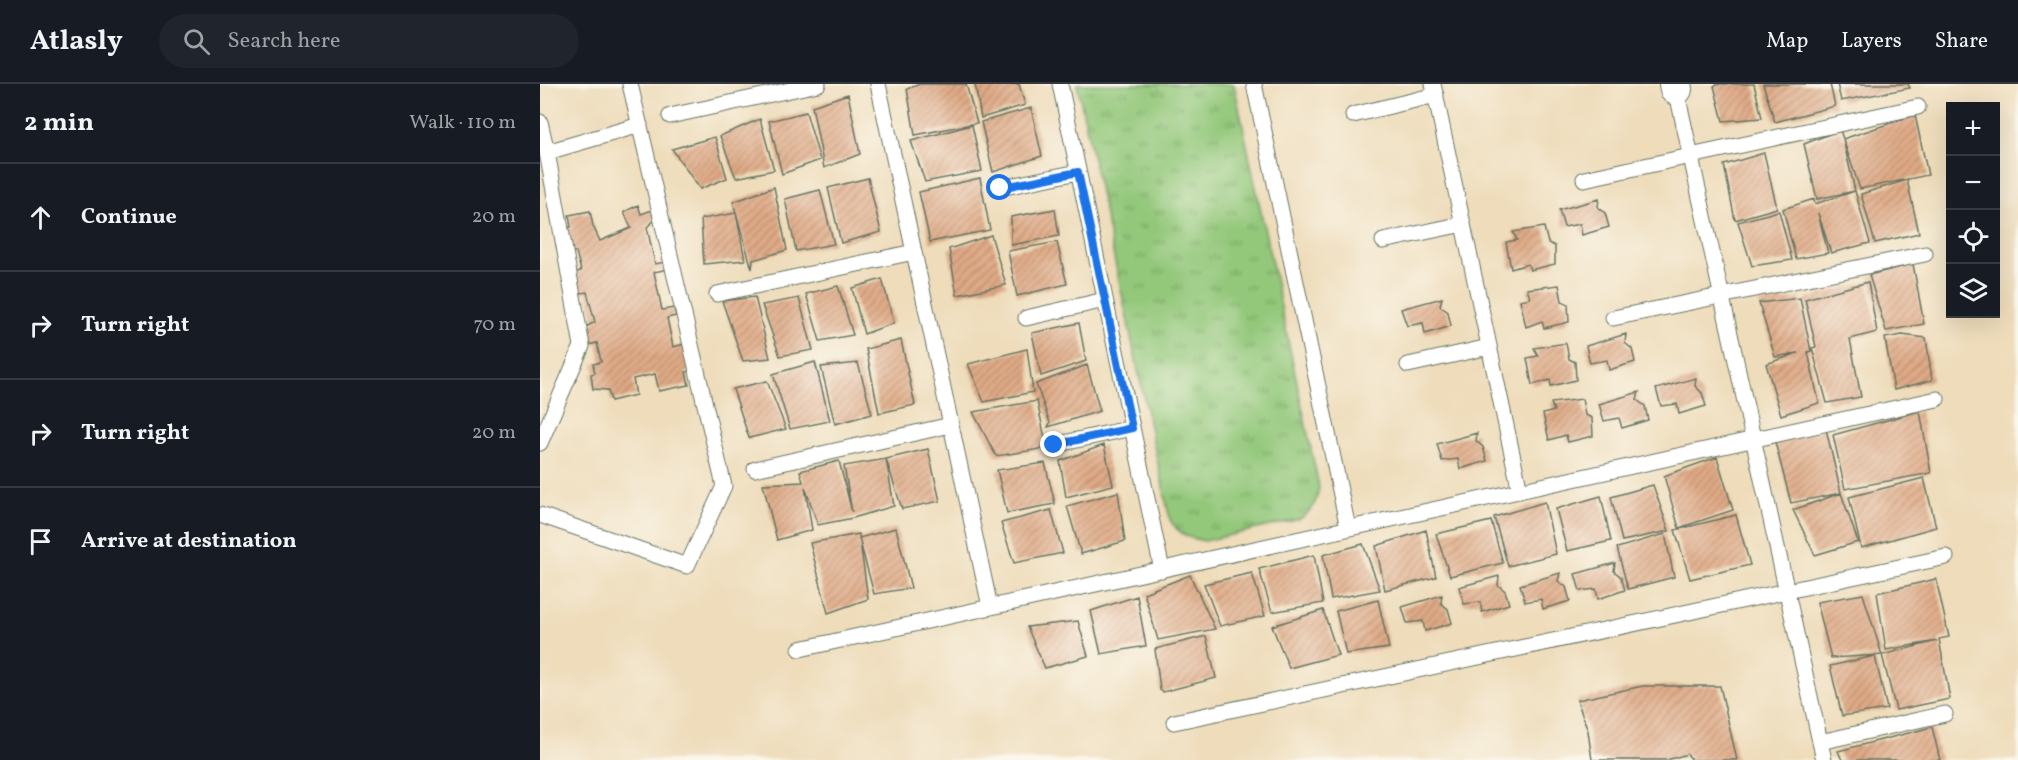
<!DOCTYPE html>
<html lang="en">
<head>
<meta charset="utf-8">
<style>
	:root { --surface:#171b24; --page:#20242c; --text:#f1f3f6; --muted:#9ea1a6; --line:#363941 }
	body { margin:0; font-family:Vollkorn,serif; background:var(--page); color:var(--text) }
	.controls { position:absolute; right:18px; top:18px; display:grid; overflow:hidden; border-radius:0px; box-shadow:0 6px 24px #0002 }
	.controls button { width:54px; height:54px; display:grid; place-items:center; padding:0; border:0; border-bottom:2px solid var(--line); background:var(--surface); color:var(--text); font:30px sans-serif }
	.stop { position:absolute; width:18px; height:18px; margin:-14px; border:4px solid #1a73e8; border-radius:50%; background:#fff }
	.stop.end { background:#1a73e8; border-color:#fff; box-shadow:0 2px 6px #0008 }
	.list { margin:0; padding:0; list-style:none }
	h2 { display:flex; justify-content:space-between; align-items:center; height:78px; margin:0; padding:0 24px; font-size:26px }
	h2 small { font-size:20px; font-weight:400; color:var(--muted) }
	.list li { display:grid; grid-template-columns:39px 1fr auto; gap:18px; align-items:center; box-sizing:border-box; height:108px; padding:0 24px; border-top:2px solid var(--line) }
	.list b { display:block; font-size:22px; white-space:nowrap }
	.list em { font-size:20px; font-style:normal; color:var(--muted) }
	.icon { flex:none; width:33px; height:33px; fill:none; stroke:currentColor; stroke-width:2; stroke-linecap:round; stroke-linejoin:round }
	.map { position:relative; flex:none; width:1478px; height:676px; overflow:hidden }
	header { display:flex; align-items:center; gap:36px; box-sizing:border-box; height:84px; padding:0 30px; background:var(--surface); border-bottom:2px solid var(--line) }
	header strong { font-size:28px }
	nav { display:flex; gap:33px; margin-inline-start:auto; font-size:21px }
	.search { width:420px; height:54px; background:var(--page); display:flex; align-items:center; gap:15px; box-sizing:border-box; padding:0 21px; border-radius:33px; color:var(--muted); font-size:22px }
	main { display:flex }
	aside { flex:1; background:var(--surface) }
	.map>svg:first-child { display:block }
</style>
</head>
<body>
<header>
<strong>Atlasly</strong>
<div class="search"><svg class="icon" aria-label="search" viewBox="0 0 24 24"><circle cx="10" cy="10" r="6"/><path d="M15 15l6 6"/></svg>Search here</div>
<nav><a>Map</a><a>Layers</a><a>Share</a></nav>
</header>
<main>
<aside>
<h2>2 min<small>Walk · 110 m</small></h2>
<ul class="list">
<li><svg class="icon" aria-label="ahead" viewBox="0 0 24 24"><path d="M12 20V5M6 11l6-6 6 6"/></svg><div><b>Continue</b></div><em>20 m</em></li>
<li><svg class="icon" aria-label="right" viewBox="0 0 24 24"><path d="M7 20v-9h11M14 6l5 5-5 5"/></svg><div><b>Turn right</b></div><em>70 m</em></li>
<li><svg class="icon" aria-label="right" viewBox="0 0 24 24"><path d="M7 20v-9h11M14 6l5 5-5 5"/></svg><div><b>Turn right</b></div><em>20 m</em></li>
<li><svg class="icon" aria-label="arrive" viewBox="0 0 24 24"><path d="M6 21V4h12l-3 4 3 4H6"/></svg><div><b>Arrive at destination</b></div></li>
</ul>
</aside>
<div class="map">
<svg width="1478" height="676" viewBox="0 0 1478 676">
	<defs>
		<pattern id="park-tufts" width="24" height="20" patternUnits="userSpaceOnUse" patternTransform="scale(1.5)"><rect width="24" height="20" fill="#93c87a"/><path d="M3 7l-1-3M5 7V3M7 7l1-3M15 17l-1-3M17 17v-4M19 17l1-3" fill="none" stroke="#77a465"/></pattern>
		<pattern id="building-hatch" width="6" height="6" patternUnits="userSpaceOnUse" patternTransform="scale(1.5)"><rect width="6" height="6" fill="#e0aa86"/><path d="M-1 1l2-2M0 6l6-6M5 7l2-2" fill="none" stroke="#b58c6e"/></pattern>
	</defs>
	<rect width="100%" height="100%" fill="#fbf7ec"/>
	<filter id="ink" filterUnits="userSpaceOnUse"><feTurbulence type="fractalNoise" baseFrequency=".0167" numOctaves="2"/><feDisplacementMap in="SourceGraphic" scale="12" xChannelSelector="R" yChannelSelector="G"/><feConvolveMatrix kernelMatrix="1 2 1 2 8 2 1 2 1" color-interpolation-filters="sRGB"/></filter>
	<filter id="wash" filterUnits="userSpaceOnUse"><feTurbulence type="fractalNoise" baseFrequency=".008" numOctaves="4" result="noise"/><feDisplacementMap in="SourceGraphic" scale="24" xChannelSelector="R" yChannelSelector="G"/><feGaussianBlur stdDeviation="1.35" result="paint"/><feColorMatrix in="noise" values="0 0 0 0 0 0 0 0 0 0 0 0 0 0 0 0 0 1.4 0 .05"/><feComposite in="paint" operator="in"/></filter>
	<g filter="url(#wash)">
		<rect width="100%" height="100%" fill="#eedcba"/>
		<path fill="url(#park-tufts)" stroke="#598257" stroke-width="1.5" d="M537,0H694L779,403C777,419 773,426 760,435L665,457C645,453 641,452 630,436Z"/>
		<g id="blocks">
			<path fill="url(#building-hatch)" d="M380,0H426L437,39L375,51L367,5Z
				M435,0H479L485,21L441,34Z
				M1180,0H1214L1222,34L1183,37L1174,2Z
				M1223,0H1290L1295,22L1235,38Z
				M1297,0H1368L1370,4L1301,17Z
				M308,10L320,70L284,84L272,22Z
				M491,24L502,72L453,88L441,38Z
				M266,28L280,76L242,90L229,37Z
				M1375,31L1388,91L1320,105L1303,55L1315,107L1277,115L1264,60L1300,46L1303,55Z
				M220,35L234,86L196,94L180,52Z
				M432,41L442,87L385,98L371,57Z
				M175,53L187,94L160,105L132,65Z
				M1224,69L1237,124L1195,136L1184,81Z
				M328,94L341,148L301,159L288,104Z
				M440,94L450,146L390,158L379,108Z
				M1367,96L1379,149L1335,159L1321,110Z
				M234,103L247,166L213,176L212,185L193,118Z
				M280,106L294,160L256,167L245,115Z
				M1315,107L1330,159L1291,169L1278,129L1288,169L1256,175L1243,125L1274,115L1275,120Z
				M1059,115L1058,123L1065,129L1069,143L1042,151L1040,140L1024,143L1019,126Z
				M98,121L101,130L115,125L116,135L107,143L115,180L126,178L128,185L114,188L122,226L134,224L136,232L127,234L133,263L148,259L154,286L146,288L149,301L119,307L115,290L93,295L96,311L71,317L68,306L53,305L51,290L55,289L53,280L61,278L57,259L48,261V251L45,252L42,245L55,238L47,208L36,210L32,189L41,187L36,168H28L21,146L31,143L29,131L50,127L53,142L60,157L91,144L84,128Z
				M515,125L519,152L471,161V133Z
				M1239,127L1252,176L1212,182L1198,138Z
				M196,129L205,176L164,180L161,135Z
				M1004,143L1008,159L1015,162V180L990,186L988,180L971,185L966,158L977,156L973,148Z
				M451,151L466,201L417,211L409,165Z
				M517,158L527,200L477,212L468,167Z
				M1373,180L1384,240L1346,247L1329,191Z
				M342,195L354,239L324,250L312,204Z
				M1328,198L1337,248L1310,255L1321,313L1287,319L1272,264L1276,263L1265,215Z
				M1019,201L1022,217L1028,220L1029,238L1004,244L1002,237L986,243L980,216L990,214L987,205Z
				M298,202L313,251L280,257L266,210Z
				M215,213L230,274L203,277L182,217Z
				M259,214L273,266L240,272L222,221Z
				M902,214L900,222L908,228L911,242L885,250L883,239L867,242L861,225Z
				M1260,214L1271,267L1268,268L1279,319L1241,331L1226,280L1258,269L1235,273L1219,219Z
				M539,239L546,277L501,292L492,249Z
				M1086,250L1085,259L1092,265L1095,278L1069,286L1067,276L1050,279L1046,262Z
				M1362,251L1386,254L1392,296L1354,306L1345,254Z
				M361,256L375,321L339,329L326,265Z
				M1026,259L1029,275L1035,278L1036,296L1011,302L1010,296L992,301L987,274L998,272L994,264Z
				M487,265L493,308L444,318L428,280Z
				M275,278L290,337L250,345L233,290Z
				M318,279L332,330L295,340L281,283Z
				M547,281L560,327L508,343L510,339L496,300Z
				M1156,294L1155,302L1162,309L1166,322L1139,330L1137,320L1121,322L1116,305Z
				M227,297L246,345L209,354L193,305Z
				M1099,308L1097,316L1105,322L1108,336L1082,344L1079,334L1064,337L1059,320Z
				M1042,315L1045,331L1052,334L1053,352L1028,358L1026,351L1009,356L1003,330L1014,327L1011,319Z
				M497,317L507,364L456,372L433,328Z
				M1380,327L1391,389L1305,405L1293,351Z
				M1286,345L1301,409L1318,458L1275,471L1253,426L1301,409L1251,419L1235,358Z
				M937,349L936,357L943,363L947,377L920,385L918,375L902,377L897,360Z
				M564,361L573,401L526,413L520,377Z
				M388,365L400,417L362,425L346,375Z
				M1177,373L1193,426L1139,444L1124,392Z
				M346,375L354,422L313,434L278,441L265,403L272,446L237,456L223,400L263,398L260,387L299,377L312,428L304,382Z
				M505,379L515,420L467,429L457,386Z
				M1384,394L1396,443L1321,464L1309,413Z
				M1113,401L1129,447L1082,457L1071,413Z
				M578,408L585,457L541,470L527,422Z
				M1061,412L1071,457L1027,467L1016,425Z
				M1005,418L1016,470L968,482L954,433Z
				M511,426L523,469L474,479L461,439Z
				M1196,431L1210,481L1150,495L1135,446Z
				M951,437L963,479L910,492L896,450Z
				M356,444L371,504L334,510L319,454Z
				M886,446L896,493L845,506L836,462Z
				M319,450L328,515L288,529L270,459Z
				M1125,450L1134,493L1088,505L1077,464Z
				M823,460L840,506L791,515L783,471Z
				M774,471L783,519L732,528L719,485Z
				M1075,479L1074,487L1081,493L1085,506L1058,515L1056,505L1040,507L1035,490Z
				M712,489L725,532L680,542L664,500Z
				M1020,489L1018,497L1026,503L1030,517L1003,525L1001,515L985,518L980,501Z
				M650,491L675,545L618,556L604,509Z
				M959,492L958,501L965,507L969,520L942,528L940,518L924,520L919,503Z
				M1396,495L1409,553L1399,555L1410,615L1356,626L1342,571L1397,557L1346,566L1337,509Z
				M1323,510L1342,571L1291,574L1277,518Z
				M902,511L901,519L908,525L912,539L885,547L883,537L867,539L862,523Z
				M597,512L606,562L561,570L551,527Z
				M838,516L849,564L806,570L796,527Z
				M783,526L798,571L749,584L732,542Z
				M538,537L548,572L505,584L487,543Z
				M666,552L676,594L623,608L620,606L615,565Z
				M1335,572L1347,625L1302,632L1290,582Z
				M1103,602H1180L1197,676H1152L1147,670L1127,676H1052L1048,647L1037,616Z
				M1392,643L1400,676H1302L1298,667Z"/>
		</g>
	</g>
	<g filter="url(#ink)">
		<use href="#blocks" fill-opacity="0" stroke="#677563" stroke-width="1.5"/>
		<g fill="none" stroke-linecap="round" stroke-linejoin="round">
			<g stroke="#677563" stroke-width="17">
				<path id="lane" d="M338,0L450,523
					M520,0L622,486
					M714,0L808,444
					M893,0L980,407
					M1136,5L1284,676
					M813,31L896,11
					M130,32L278,0
					M0,38L7,68L42,262L0,359
					M7,68L100,41
					M1044,95L1378,23
					M460,104L538,88
					M843,157L923,140
					M177,210L374,168
					M486,234L565,216
					M1073,234L1385,170
					M868,281L949,263
					M514,361L592,344
					M215,385L411,341
					M0,431L147,482L184,402L90,0
					M260,565L1397,315
					M634,638L1406,473
					M1280,658L1405,630"/>
			</g>
			<g stroke="#677563" stroke-width="34">
				<path id="street" d="M1135,0L1136,5"/>
			</g>
			<use href="#lane" stroke="#fff" stroke-width="15"/>
			<use href="#street" stroke="#fff" stroke-width="32"/>
		</g>
	</g>
	<g fill="none" stroke-linecap="round" stroke-linejoin="round" filter="url(#ink)">
		<path stroke="#1a73e8" stroke-width="8" d="M460,104L538,88L592,344L514,361"/>
	</g>
</svg>
<div class="controls">
<button>+</button>
<button>−</button>
<button><svg class="icon" aria-label="locate" viewBox="0 0 24 24"><circle cx="12" cy="12" r="6"/><path d="M12 2v4M12 18v4M2 12h4M18 12h4"/></svg></button>
<button><svg class="icon" aria-label="layers" viewBox="0 0 24 24"><path d="M12 4l9 5-9 5-9-5zM3 14l9 5 9-5"/></svg></button>
</div>
<div class="stop" style="left:460px;top:104px"></div>
<div class="stop end" style="left:514px;top:361px"></div>
</div>
</main>
</body>
</html>
